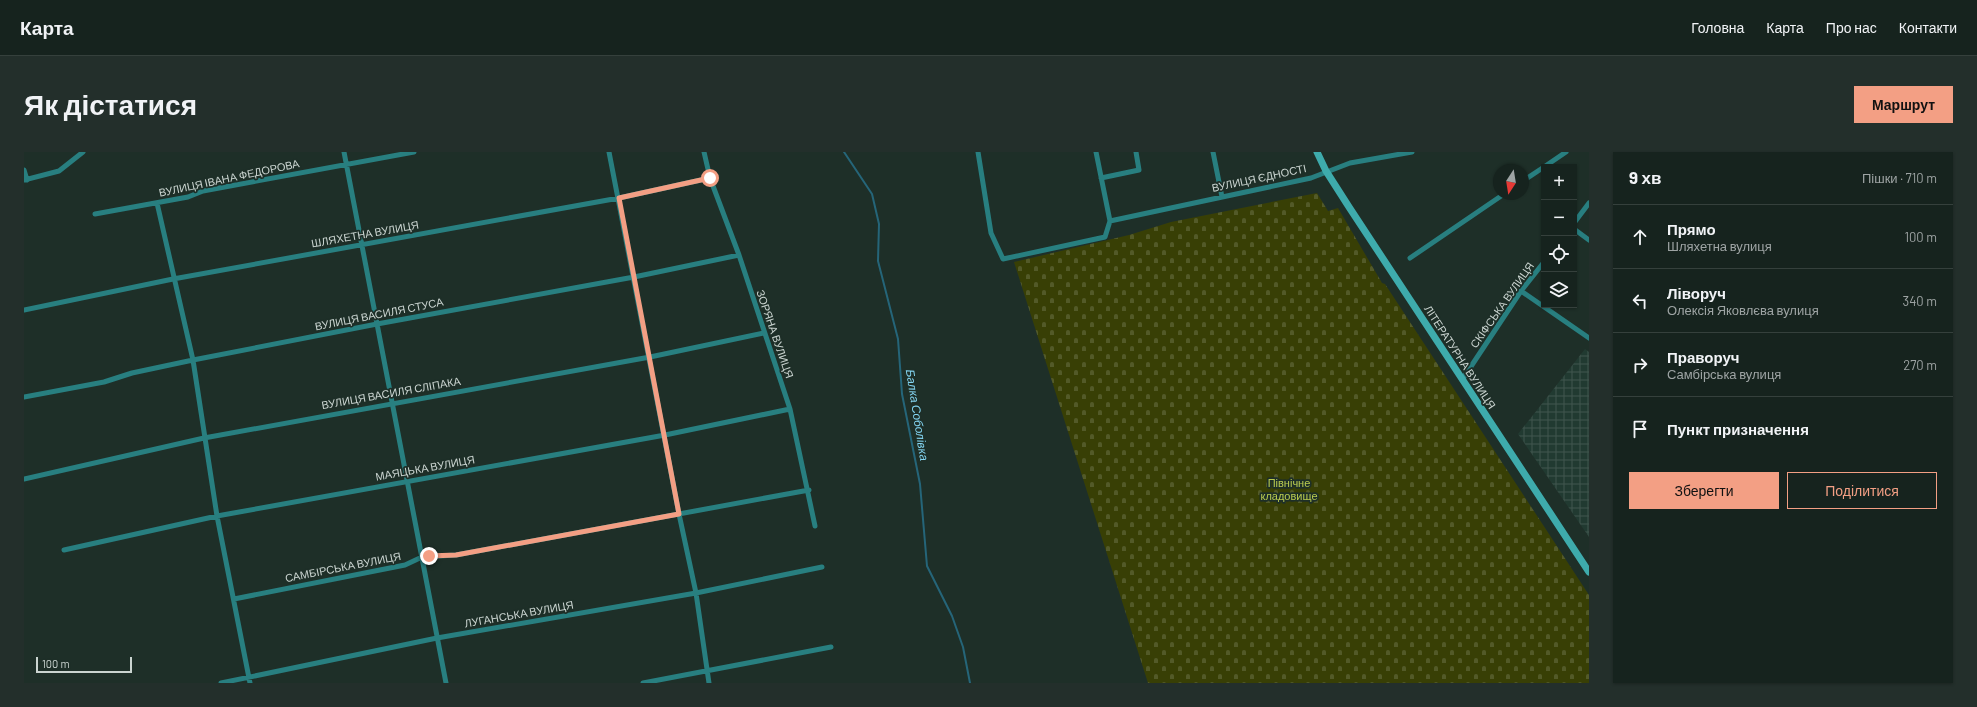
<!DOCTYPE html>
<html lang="uk">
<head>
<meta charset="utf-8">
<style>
	:root { --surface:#16231e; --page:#232f2b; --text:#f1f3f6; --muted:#9ea4a4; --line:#35403c; --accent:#f39f84 }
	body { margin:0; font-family:Barlow,sans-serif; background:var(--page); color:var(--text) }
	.controls { position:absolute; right:12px; top:12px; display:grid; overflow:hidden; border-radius:0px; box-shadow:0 1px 3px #0004 }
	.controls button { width:36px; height:36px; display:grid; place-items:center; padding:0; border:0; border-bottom:1px solid var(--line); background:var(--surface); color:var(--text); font:20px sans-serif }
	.compass { position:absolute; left:1469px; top:12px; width:36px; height:36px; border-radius:50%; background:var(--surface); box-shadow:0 1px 3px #0004; rotate:192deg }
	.scale { position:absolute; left:12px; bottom:10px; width:96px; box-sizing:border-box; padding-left:4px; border:2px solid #cad4d0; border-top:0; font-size:11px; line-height:14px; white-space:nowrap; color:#cad4d0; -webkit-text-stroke:3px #1e2f28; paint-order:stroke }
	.stop { position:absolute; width:12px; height:12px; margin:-9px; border:3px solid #f39f84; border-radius:50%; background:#fff }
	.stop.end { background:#f39f84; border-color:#fff; box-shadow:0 1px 4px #0008 }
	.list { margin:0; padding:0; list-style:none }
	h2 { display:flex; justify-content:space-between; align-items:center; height:52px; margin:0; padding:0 16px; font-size:17px }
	h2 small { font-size:13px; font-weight:400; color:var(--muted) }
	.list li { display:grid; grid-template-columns:26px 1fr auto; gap:12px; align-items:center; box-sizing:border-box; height:64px; padding:0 16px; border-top:1px solid var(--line) }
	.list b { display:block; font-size:15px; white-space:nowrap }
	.list p { margin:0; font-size:13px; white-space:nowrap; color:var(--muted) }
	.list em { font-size:13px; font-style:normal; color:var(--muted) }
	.actions { display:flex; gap:8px; padding:12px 16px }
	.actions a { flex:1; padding:9px 0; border:1px solid var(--accent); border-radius:0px; text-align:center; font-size:14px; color:var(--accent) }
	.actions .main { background:var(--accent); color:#111 }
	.icon { flex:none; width:22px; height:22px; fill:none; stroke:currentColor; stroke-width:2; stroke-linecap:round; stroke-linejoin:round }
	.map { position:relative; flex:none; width:1565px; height:531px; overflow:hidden; border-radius:0px }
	header { display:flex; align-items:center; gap:24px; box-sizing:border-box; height:56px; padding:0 20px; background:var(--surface); border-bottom:1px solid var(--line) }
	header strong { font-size:19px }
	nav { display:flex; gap:22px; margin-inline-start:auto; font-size:14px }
	.intro { display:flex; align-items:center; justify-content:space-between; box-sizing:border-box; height:96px; padding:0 24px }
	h1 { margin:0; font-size:28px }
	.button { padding:10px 18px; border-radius:0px; background:var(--accent); color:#111; font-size:14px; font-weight:700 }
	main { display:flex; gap:24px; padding:0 24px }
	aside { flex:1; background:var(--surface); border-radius:0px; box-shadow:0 1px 3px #0004 }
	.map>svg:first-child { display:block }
</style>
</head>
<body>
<header>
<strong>Карта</strong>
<nav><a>Головна</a><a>Карта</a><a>Про нас</a><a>Контакти</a></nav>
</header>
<div class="intro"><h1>Як дістатися</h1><a class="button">Маршрут</a></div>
<main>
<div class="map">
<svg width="1565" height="531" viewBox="0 0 1565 531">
	<defs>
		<pattern id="industrial-grid" width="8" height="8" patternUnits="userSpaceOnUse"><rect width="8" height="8" fill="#213a31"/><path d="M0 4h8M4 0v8" fill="none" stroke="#40564e"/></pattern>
		<pattern id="cemetery-stones" width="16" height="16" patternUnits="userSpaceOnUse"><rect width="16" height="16" fill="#383f05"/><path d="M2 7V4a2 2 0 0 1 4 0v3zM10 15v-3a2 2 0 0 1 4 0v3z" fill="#535a28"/></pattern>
	</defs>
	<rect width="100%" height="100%" fill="#1e2f28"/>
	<path fill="url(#industrial-grid)" d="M1561,197L1565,200V385L1494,282Z"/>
	<path fill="url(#cemetery-stones)" d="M1293,41L1304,59L1314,56L1358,131L1361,132L1565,443V531H1124L990,110L1105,83L1147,70Z"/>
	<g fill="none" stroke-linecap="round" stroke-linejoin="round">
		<path stroke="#256579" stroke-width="2" d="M820,0L848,42L855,72L854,109L874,187L878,242L896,332L903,414L928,464L939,495L946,531"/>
		<path stroke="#287f80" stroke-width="5" d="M320,0L422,531
			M585,0L655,362L672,441L685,531
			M680,0L686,26L715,103L766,257L791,374
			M954,0L967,81L979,107L1081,85L1086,69L1072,0
			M1189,0L1198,45
			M1520,15L1542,0
			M0,18L3,28
			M1077,26L1115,18L1112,0
			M0,28L35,19L59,0
			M1499,29L1520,15
			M133,51L169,208L193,364L226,531
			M71,62L164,45L179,39L390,0
			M1086,69L1287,26L1326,11L1388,0
			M1550,71L1565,51
			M1550,77L1565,88
			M1386,106L1480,42
			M1497,139L1565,186
			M0,158L149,127L595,46L686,26
			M1438,228L1497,139L1520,110
			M0,245L80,230L108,221L169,208L353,172L610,125L715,103
			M0,327L180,286L626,205L740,181
			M40,398L193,364L641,283L766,257
			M210,447L381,413L398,405L432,403L785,338
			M197,531L413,486L672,441L798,415
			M619,531L807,495"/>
		<path stroke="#3eabac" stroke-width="7" d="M1293,0L1302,19L1325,55L1565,420"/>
	</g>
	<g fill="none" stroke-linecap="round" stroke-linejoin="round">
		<path stroke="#f39f84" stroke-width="5" d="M405,404L432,403L655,362L595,46L686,26"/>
	</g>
	<g text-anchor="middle" stroke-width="3.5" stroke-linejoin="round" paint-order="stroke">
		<g font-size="11" fill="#cad4d0" stroke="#1e2f28">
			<text transform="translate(205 26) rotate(-12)" y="4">ВУЛИЦЯ ІВАНА ФЕДОРОВА</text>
			<text transform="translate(1235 26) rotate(-12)" y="4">ВУЛИЦЯ ЄДНОСТІ</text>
			<text transform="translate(341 82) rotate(-10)" y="4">ШЛЯХЕТНА ВУЛИЦЯ</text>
			<text transform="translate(1478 153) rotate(-55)" y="4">СКІФСЬКА ВУЛИЦЯ</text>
			<text transform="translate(355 162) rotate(-11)" y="4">ВУЛИЦЯ ВАСИЛЯ СТУСА</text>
			<text transform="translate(751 182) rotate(71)" y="4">ЗОРЯНА ВУЛИЦЯ</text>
			<text transform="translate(1436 205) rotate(57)" y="4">ЛІТЕРАТУРНА ВУЛИЦЯ</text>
			<text transform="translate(367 241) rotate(-10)" y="4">ВУЛИЦЯ ВАСИЛЯ СЛІПАКА</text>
			<text transform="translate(401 316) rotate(-10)" y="4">МАЯЦЬКА ВУЛИЦЯ</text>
			<text transform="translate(319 415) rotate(-11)" y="4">САМБІРСЬКА ВУЛИЦЯ</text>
			<text transform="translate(495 462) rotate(-10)" y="4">ЛУГАНСЬКА ВУЛИЦЯ</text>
		</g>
		<g font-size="11" fill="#b9cb4f" stroke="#1e2f28">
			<text x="1265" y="335">Північне<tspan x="1265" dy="13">кладовище</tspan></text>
		</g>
		<g font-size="12" font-style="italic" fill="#84d6f3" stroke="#1e2f28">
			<text transform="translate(893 263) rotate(81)" y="4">Балка Соболівка</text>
		</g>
	</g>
</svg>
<div class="controls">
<button>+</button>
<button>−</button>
<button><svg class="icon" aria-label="locate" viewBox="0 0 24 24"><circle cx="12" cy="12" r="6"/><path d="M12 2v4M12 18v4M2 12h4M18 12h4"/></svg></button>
<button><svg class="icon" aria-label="layers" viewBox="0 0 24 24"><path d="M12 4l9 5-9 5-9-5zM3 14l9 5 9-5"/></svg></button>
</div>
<svg class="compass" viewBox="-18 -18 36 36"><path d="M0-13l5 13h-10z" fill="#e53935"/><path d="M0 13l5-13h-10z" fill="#9ea4a4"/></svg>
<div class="scale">100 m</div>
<div class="stop" style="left:686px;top:26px"></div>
<div class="stop end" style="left:405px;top:404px"></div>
</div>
<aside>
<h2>9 хв<small>Пішки · 710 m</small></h2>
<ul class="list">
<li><svg class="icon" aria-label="ahead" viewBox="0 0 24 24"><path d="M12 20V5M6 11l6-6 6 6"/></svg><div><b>Прямо</b><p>Шляхетна вулиця</p></div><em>100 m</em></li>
<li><svg class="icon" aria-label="left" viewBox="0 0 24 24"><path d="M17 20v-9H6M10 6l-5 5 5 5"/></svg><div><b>Ліворуч</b><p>Олексія Яковлєва вулиця</p></div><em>340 m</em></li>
<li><svg class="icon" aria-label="right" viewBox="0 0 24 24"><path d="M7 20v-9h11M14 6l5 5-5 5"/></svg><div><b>Праворуч</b><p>Самбірська вулиця</p></div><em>270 m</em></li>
<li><svg class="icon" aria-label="arrive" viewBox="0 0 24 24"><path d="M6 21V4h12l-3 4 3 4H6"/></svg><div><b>Пункт призначення</b></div></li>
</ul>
<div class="actions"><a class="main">Зберегти</a><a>Поділитися</a></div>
</aside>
</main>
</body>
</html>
